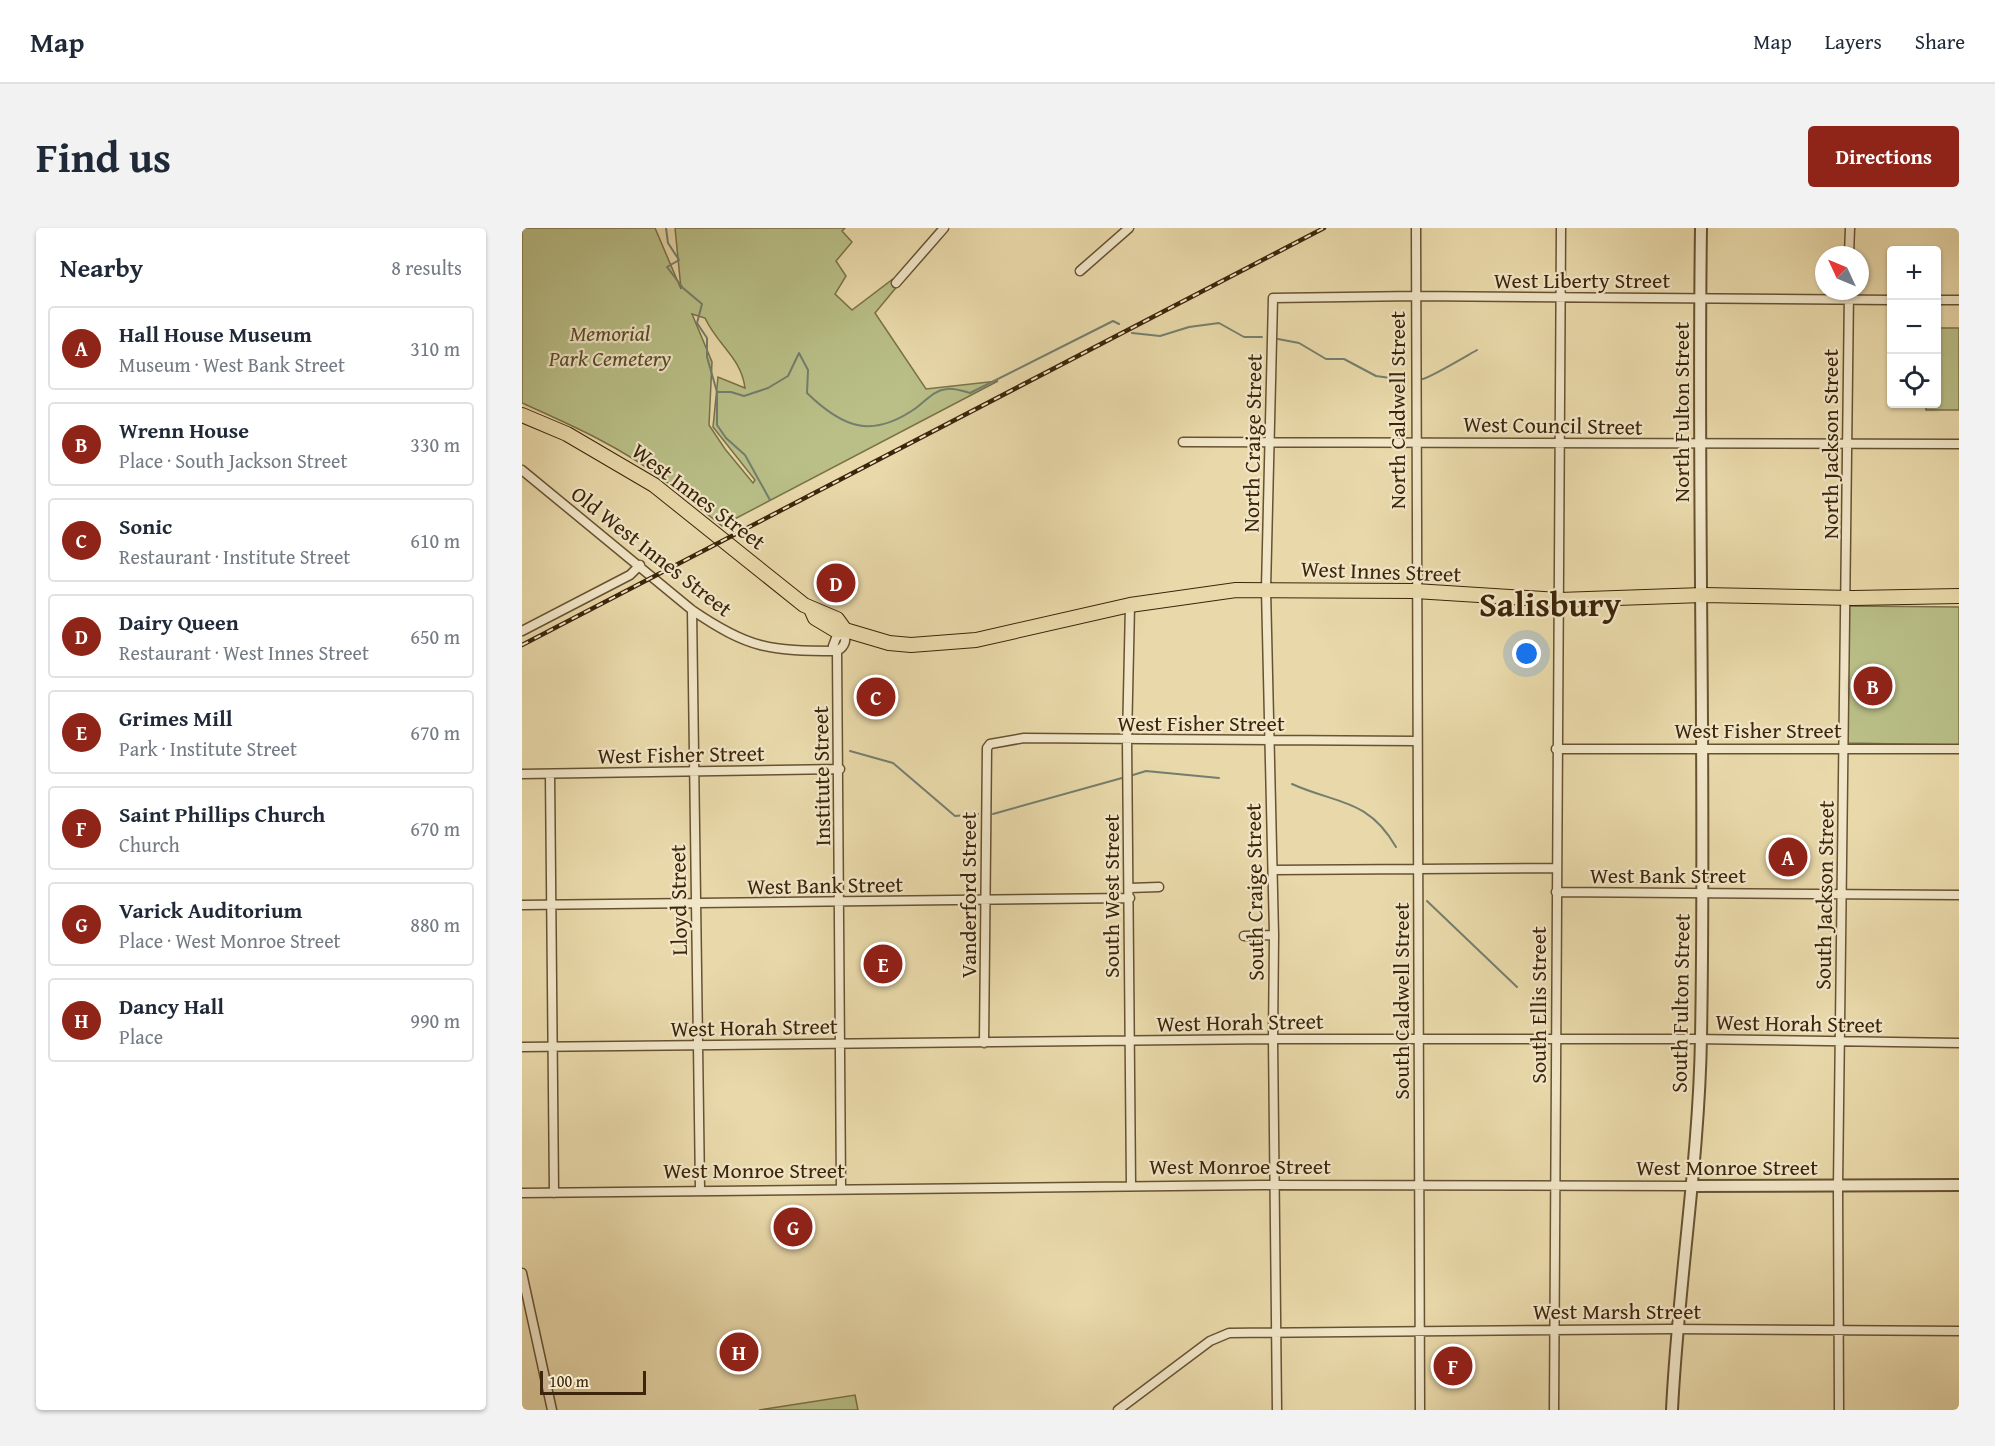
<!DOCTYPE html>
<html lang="en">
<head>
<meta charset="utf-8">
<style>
	:root { --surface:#fff; --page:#f2f2f3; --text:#1f2937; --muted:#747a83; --line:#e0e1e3; --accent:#8f2418 }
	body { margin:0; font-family:"Gentium Book Plus",serif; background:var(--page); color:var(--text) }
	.controls { position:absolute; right:18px; top:18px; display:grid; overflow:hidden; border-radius:6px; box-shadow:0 2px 4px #0004 }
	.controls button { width:54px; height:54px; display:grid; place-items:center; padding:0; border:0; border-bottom:2px solid var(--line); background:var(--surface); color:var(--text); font:30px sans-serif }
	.compass { position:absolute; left:1293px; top:18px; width:54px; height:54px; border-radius:50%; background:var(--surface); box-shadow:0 2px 4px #0004; rotate:314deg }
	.scale { position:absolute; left:18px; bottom:15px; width:106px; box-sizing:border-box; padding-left:6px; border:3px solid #3c250a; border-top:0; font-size:16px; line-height:21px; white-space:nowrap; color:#3c250a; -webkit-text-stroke:4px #f1e6c8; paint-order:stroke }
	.you { position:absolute; left:1005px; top:426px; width:21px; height:21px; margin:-15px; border:4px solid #fff; border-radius:50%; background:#1a73e8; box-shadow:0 0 0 9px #1a73e833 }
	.badge { display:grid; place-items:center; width:39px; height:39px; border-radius:50%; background:var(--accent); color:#fff; font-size:20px; font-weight:700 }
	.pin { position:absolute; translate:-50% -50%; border:3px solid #fff; box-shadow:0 2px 6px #0006 }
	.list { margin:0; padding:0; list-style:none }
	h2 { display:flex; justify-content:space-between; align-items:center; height:78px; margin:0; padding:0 24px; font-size:26px }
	h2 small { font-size:20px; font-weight:400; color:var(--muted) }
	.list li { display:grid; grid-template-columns:39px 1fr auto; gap:18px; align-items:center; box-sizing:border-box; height:84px; margin:0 12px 12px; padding:0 12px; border:2px solid var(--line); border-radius:6px }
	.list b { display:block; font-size:22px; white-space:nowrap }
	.list p { margin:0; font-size:20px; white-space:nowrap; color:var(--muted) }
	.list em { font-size:20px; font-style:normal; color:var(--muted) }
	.icon { flex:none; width:33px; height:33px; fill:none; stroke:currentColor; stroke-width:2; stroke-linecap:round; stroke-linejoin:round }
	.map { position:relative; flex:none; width:1437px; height:1182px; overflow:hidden; border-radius:6px }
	header { display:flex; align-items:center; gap:36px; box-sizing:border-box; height:84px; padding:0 30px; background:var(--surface); border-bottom:2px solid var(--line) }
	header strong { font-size:28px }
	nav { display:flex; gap:33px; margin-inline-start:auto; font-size:21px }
	.intro { display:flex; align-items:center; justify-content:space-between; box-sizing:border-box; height:144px; padding:0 36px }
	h1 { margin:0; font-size:42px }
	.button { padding:15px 27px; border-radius:6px; background:var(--accent); color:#fff; font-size:21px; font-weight:700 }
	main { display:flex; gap:36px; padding:0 36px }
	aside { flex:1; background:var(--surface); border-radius:6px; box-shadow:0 2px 4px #0004 }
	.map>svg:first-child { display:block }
</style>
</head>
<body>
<header>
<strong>Map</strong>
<nav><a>Map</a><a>Layers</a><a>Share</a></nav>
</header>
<div class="intro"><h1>Find us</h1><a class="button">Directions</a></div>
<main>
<aside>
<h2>Nearby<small>8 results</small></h2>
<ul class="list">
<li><span class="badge">A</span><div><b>Hall House Museum</b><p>Museum · West Bank Street</p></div><em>310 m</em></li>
<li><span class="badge">B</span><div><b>Wrenn House</b><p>Place · South Jackson Street</p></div><em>330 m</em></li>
<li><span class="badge">C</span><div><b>Sonic</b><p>Restaurant · Institute Street</p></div><em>610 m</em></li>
<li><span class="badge">D</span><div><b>Dairy Queen</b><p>Restaurant · West Innes Street</p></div><em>650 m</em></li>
<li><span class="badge">E</span><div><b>Grimes Mill</b><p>Park · Institute Street</p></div><em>670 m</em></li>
<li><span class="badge">F</span><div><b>Saint Phillips Church</b><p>Church</p></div><em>670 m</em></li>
<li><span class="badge">G</span><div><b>Varick Auditorium</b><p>Place · West Monroe Street</p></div><em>880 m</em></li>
<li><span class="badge">H</span><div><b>Dancy Hall</b><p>Place</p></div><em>990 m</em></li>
</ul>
</aside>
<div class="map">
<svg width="1437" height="1182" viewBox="0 0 1437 1182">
	<rect width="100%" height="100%" fill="#e9d9aa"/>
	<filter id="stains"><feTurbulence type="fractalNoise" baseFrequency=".00333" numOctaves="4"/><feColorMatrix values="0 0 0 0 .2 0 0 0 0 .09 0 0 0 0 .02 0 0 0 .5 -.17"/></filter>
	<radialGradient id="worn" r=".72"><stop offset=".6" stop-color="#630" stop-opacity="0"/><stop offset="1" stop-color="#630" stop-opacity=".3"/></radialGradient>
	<path fill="#b9bf87" stroke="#7a7248" stroke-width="1.5" fill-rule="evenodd" d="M0,0H133L159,61L153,0H323L320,3L330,14L314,33L324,48L313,66L330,82L371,51L377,56L353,85L404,161L476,153L205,295L207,292L200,298C181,283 162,266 142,252C99,219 49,197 0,175ZM170,86L183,90C196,118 219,129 223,160L196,149L191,199L233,252L231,255L203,221L187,197L190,134Z
		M1415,100H1437V182H1404V176H1414Z
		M1328,378L1437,379V517L1324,515L1325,380Z
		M333,1167L336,1182H237Z"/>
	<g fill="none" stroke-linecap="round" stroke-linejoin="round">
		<path stroke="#747e6e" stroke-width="2" d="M144,0L146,15L157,32L145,39L161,60L180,76L175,95L185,110V129L195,164V197L204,210L223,227L248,272
			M610,105L638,108L667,99L697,95L722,109H740
			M756,111L777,115L804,131H822L854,148L883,152
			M900,151C906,151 946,127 955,122
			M195,164H209L222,168L246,160L266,148L277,125L286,142L285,165C321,200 350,211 394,180C405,172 412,162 425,161C432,160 441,163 448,165L591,93L597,96
			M328,523L371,535L433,588L456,586
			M611,547L624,543L697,550
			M770,556C814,576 846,570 874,619
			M471,586L600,550
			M905,673L995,759"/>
		<g stroke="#675232" stroke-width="11">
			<path id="minor" d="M894,0L898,1182
				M1327,27L1328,0
				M558,43L607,0
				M374,55L422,0
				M1414,72H1437
				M661,214L1437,216
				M0,242L170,382C227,421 248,423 315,423
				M608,377L605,512L609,958
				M170,382L178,961
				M0,403L108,347L118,337
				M315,423C324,418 324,412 323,402
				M1034,521H1437
				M0,546L318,541
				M28,546L32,965
				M751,642L1034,640
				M607,660L637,659
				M1034,664L1437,667
				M0,677L608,670
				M722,708L752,707
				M462,815L465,520L468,516L502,510L894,513
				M0,819L756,811H1172L1437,815
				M319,961L315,423L311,418L314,410L323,402
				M0,965L739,957L1170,958
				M0,1045L30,1182
				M596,1182L688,1113L707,1105L1148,1101L1437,1103
				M755,1182L751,811L752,707L744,361L751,70L894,68L1370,72
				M1032,1182L1039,0
				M1317,1182L1316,959L1327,63"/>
		</g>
		<g stroke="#675232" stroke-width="14">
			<path id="tertiary" d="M1170,958L1437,957
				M1150,1182C1156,1057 1177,934 1179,809C1184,539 1175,269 1179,0"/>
		</g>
		<g stroke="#3c250a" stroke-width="16">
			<path id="primary" d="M0,187L45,206L132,257L282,377L315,391L323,402
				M289,381L293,390L313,402H323L367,415L389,417L454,412L608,377L714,362L893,363L1037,372L1181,367L1331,370L1437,368"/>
		</g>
		<use href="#minor" stroke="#f1e6c8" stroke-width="8"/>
		<use href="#tertiary" stroke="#f1e6c8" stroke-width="10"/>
		<use href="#primary" stroke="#e9d9aa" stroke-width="14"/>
		<g stroke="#3c250a" stroke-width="4.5">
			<path id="rail" d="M0,417L802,0"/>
		</g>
		<use href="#rail" stroke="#f1e6c8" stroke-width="2" stroke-dasharray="7" stroke-linecap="butt"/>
	</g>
	<g text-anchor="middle" stroke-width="4.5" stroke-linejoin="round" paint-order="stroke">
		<g font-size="22" fill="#3c250a" stroke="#f1e6c8">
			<text x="1060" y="60">West Liberty Street</text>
			<text transform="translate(875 182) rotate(-90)" y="8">North Caldwell Street</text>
			<text transform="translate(1159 184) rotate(-90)" y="8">North Fulton Street</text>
			<text transform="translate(1031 197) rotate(1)" y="8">West Council Street</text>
			<text transform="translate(730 215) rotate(-89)" y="8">North Craige Street</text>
			<text transform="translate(1308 216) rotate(-90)" y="8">North Jackson Street</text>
			<text transform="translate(177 268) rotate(37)" y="8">West Innes Street</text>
			<text transform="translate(130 323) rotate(38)" y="8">Old West Innes Street</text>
			<text transform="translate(859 343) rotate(2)" y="8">West Innes Street</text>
			<text x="679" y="503">West Fisher Street</text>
			<text x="1236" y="510">West Fisher Street</text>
			<text transform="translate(159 526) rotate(-1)" y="8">West Fisher Street</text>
			<text transform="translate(299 548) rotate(-91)" y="8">Institute Street</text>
			<text x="1146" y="655">West Bank Street</text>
			<text transform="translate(303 657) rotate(-1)" y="8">West Bank Street</text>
			<text transform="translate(732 664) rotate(-91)" y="8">South Craige Street</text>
			<text transform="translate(446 667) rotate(-90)" y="8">Vanderford Street</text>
			<text transform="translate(1302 667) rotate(-89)" y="8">South Jackson Street</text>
			<text transform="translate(589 668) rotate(-90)" y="8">South West Street</text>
			<text transform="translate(156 672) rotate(-91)" y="8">Lloyd Street</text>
			<text transform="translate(879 773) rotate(-90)" y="8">South Caldwell Street</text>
			<text transform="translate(1158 775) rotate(-89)" y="8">South Fulton Street</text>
			<text transform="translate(1016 777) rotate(-90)" y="8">South Ellis Street</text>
			<text transform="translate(718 794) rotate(-1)" y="8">West Horah Street</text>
			<text transform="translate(1277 795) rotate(1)" y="8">West Horah Street</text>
			<text transform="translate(232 799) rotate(-1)" y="8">West Horah Street</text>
			<text x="718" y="946">West Monroe Street</text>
			<text x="1205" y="947">West Monroe Street</text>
			<text x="232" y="950">West Monroe Street</text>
			<text x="1095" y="1091">West Marsh Street</text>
		</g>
		<g font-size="22" font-style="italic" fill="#5b4c29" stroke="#f1e6c8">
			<text x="88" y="113">Memorial<tspan x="88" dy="25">Park Cemetery</tspan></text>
		</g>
		<g font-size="34" font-weight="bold" fill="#3c250a" stroke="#f1e6c8">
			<text x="1028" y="388">Salisbury</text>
		</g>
	</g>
	<rect width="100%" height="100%" filter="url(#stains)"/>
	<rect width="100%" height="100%" fill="url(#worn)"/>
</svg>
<div class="controls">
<button>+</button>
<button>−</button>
<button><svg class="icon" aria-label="locate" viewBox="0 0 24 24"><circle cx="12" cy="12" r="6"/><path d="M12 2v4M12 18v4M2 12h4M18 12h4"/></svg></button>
</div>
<svg class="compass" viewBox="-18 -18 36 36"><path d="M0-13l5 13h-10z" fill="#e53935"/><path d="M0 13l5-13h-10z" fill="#747a83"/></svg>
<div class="scale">100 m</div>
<div class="you"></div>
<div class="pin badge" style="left:1266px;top:629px">A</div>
<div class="pin badge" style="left:1351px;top:458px">B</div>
<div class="pin badge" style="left:354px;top:469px">C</div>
<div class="pin badge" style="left:314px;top:355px">D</div>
<div class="pin badge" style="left:361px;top:736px">E</div>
<div class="pin badge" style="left:931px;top:1138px">F</div>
<div class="pin badge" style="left:271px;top:999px">G</div>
<div class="pin badge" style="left:217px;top:1124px">H</div>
</div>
</main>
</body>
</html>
